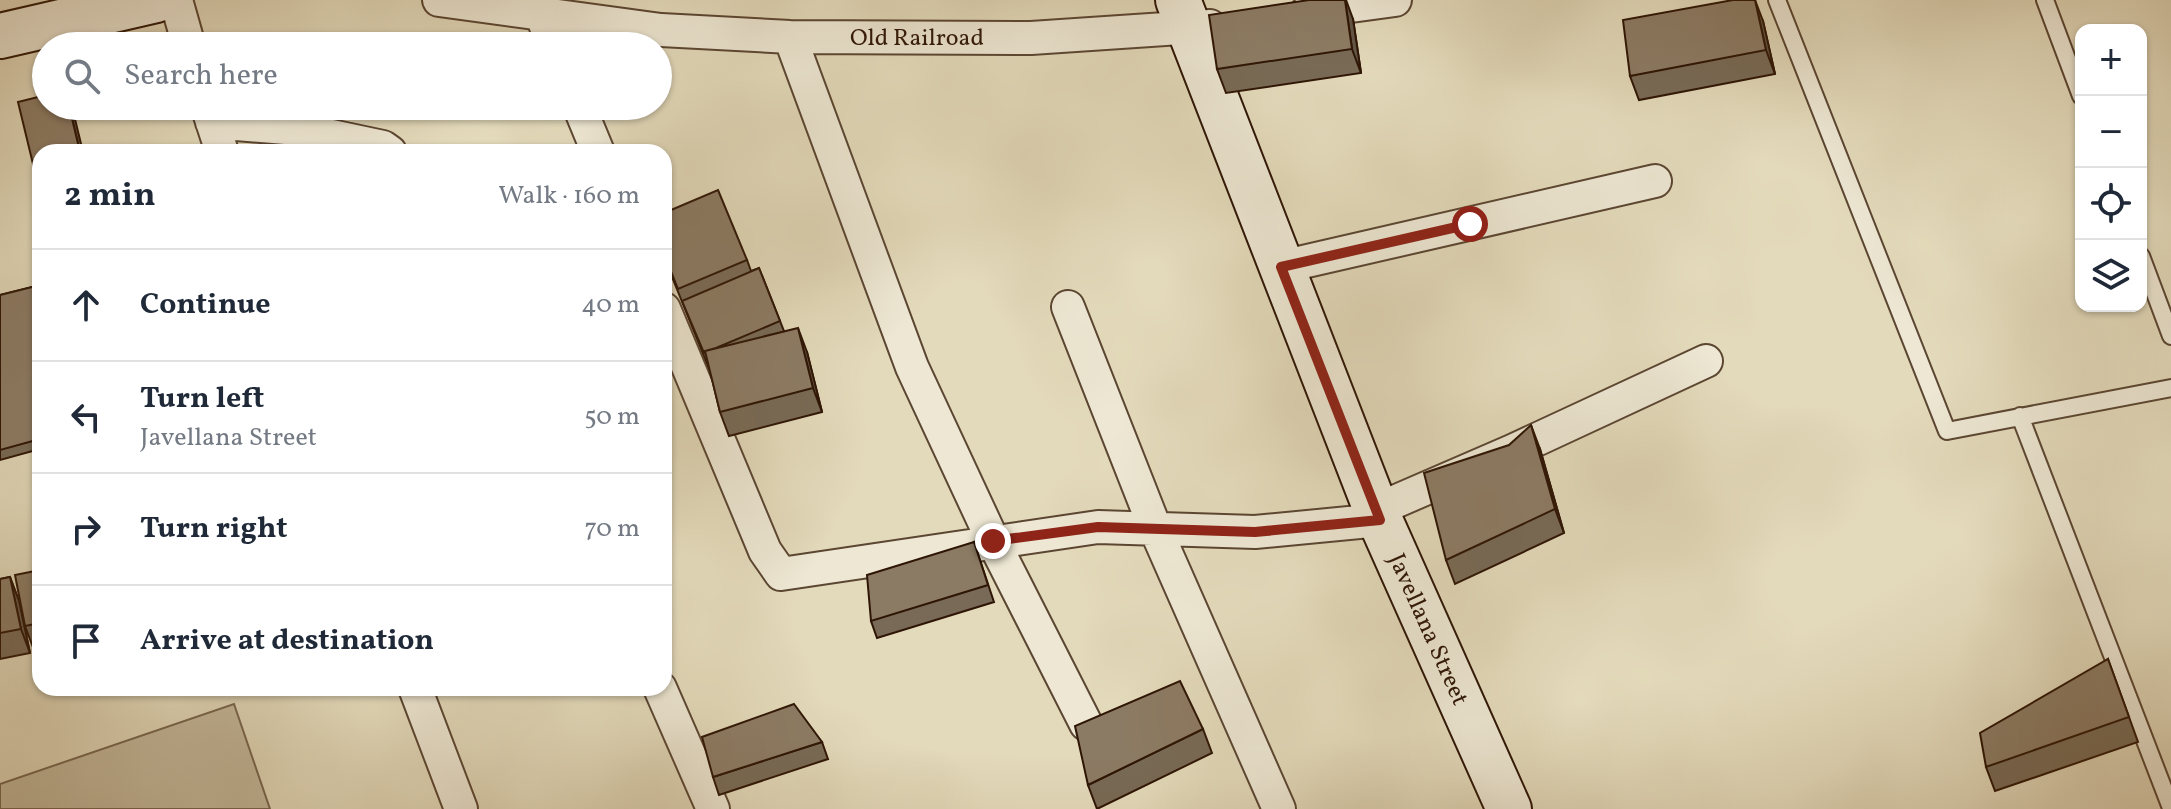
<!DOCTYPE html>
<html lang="en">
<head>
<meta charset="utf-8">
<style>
	:root { --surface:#fff; --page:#f2f2f3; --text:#1f2937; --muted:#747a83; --line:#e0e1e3 }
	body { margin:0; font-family:Vollkorn,serif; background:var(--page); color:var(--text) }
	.controls { position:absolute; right:24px; top:24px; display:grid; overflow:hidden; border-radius:16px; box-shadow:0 2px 6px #0004 }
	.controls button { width:72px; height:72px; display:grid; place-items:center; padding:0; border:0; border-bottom:2px solid var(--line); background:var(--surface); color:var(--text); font:40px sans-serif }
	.stop { position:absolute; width:24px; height:24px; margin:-18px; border:6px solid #8f2418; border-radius:50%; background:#fff }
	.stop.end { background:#8f2418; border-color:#fff; box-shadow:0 2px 8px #0008 }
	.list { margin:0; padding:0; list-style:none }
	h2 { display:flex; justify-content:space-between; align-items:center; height:104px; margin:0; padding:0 32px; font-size:34px }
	h2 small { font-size:26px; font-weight:400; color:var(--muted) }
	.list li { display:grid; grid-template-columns:52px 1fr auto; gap:24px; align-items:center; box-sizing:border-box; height:112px; padding:0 32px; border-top:2px solid var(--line) }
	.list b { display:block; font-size:30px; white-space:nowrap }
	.list p { margin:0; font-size:26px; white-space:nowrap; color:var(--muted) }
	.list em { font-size:26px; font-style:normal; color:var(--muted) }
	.icon { flex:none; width:44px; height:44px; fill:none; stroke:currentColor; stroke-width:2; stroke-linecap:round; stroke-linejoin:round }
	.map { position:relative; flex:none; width:2171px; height:809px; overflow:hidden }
	.search { position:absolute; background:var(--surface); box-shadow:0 2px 6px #0004; left:32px; top:32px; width:640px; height:88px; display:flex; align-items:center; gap:20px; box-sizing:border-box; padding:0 28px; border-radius:44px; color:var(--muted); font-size:30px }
	.panel { position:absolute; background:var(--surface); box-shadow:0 2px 6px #0004; left:32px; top:144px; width:640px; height:552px; border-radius:24px }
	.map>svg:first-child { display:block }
</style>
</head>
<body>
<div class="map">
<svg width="2171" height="809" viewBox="0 0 2171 809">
	<rect width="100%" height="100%" fill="#e3dabb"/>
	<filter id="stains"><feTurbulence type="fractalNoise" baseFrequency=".0025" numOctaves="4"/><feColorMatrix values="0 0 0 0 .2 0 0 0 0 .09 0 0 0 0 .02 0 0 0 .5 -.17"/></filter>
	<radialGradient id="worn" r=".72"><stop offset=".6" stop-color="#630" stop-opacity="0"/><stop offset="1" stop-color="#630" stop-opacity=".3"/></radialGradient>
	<path fill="#c4b99c" stroke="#796750" stroke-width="2" d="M234,704L270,809H0V784Z"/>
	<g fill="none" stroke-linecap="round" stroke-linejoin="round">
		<g stroke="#5b4632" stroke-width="20">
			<path id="lane" d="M1777,0L1947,431L2171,388
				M2045,0L2081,96
				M2141,256L2171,336
				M2020,416L2171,808"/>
		</g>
		<g stroke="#5b4632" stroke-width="36">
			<path id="street" d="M176,0L189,46
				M439,0L661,30L790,37L1031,38L1210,26
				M1307,12L1395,0
				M541,14L554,46
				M790,37L912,367L993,541L1086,724
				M207,106L222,152
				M579,106L598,152
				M212,122L298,129L383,147L390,152
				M1281,267L1655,181
				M1068,307L1155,528L1279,809
				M664,309L765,551L781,574L1098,527L1255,532L1380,520
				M1376,510L1510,452L1706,361
				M415,688L461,809
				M660,688L713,809"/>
		</g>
		<g stroke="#2e1505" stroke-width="48">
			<path id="secondary" d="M1178,0L1380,520L1509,809
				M0,36L156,0"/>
		</g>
		<use href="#lane" stroke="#ede7d3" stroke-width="16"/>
		<use href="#street" stroke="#ede7d3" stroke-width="32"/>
		<use href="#secondary" stroke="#ede7d3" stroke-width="44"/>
	</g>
	<path fill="#786a56" stroke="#2e1505" stroke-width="2" d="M1353,19L1361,73L1226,93L1217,69Z
		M1763,21L1775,74L1639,100L1630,76Z
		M664,213L747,260L751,271L759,268L784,331L807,352L822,412L729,436L720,412L710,371L664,257Z
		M40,285V449L0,460V295Z
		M1540,449L1564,533L1455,584L1446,560Z
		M974,542L994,602L877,638L871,621Z
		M40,570V649L34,650L25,626Z
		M10,577L19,601L30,653L0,659V579Z
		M2108,659L2138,742L1995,791L1986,767Z
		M1203,729L1212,753L1097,809L1088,785Z
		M822,742L828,759L719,795L713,777Z"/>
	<path fill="#625646" stroke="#2e1505" stroke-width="2" d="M1345,0H1346L1353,19L1361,73L1352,49Z
		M1755,0L1763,21L1775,74L1766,50Z
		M69,106H71L74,115L83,152H80Z
		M798,328L807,352L822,412L813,388Z
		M1531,425L1540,449L1564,533L1555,509Z
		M10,577L19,601L30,653L21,629Z"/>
	<path fill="#8c7b64" stroke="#2e1505" stroke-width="2" d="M1309,0H1345L1352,49L1217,69L1209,15Z
		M1733,0H1755L1766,50L1630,76L1623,20Z
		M46,95V106H69L80,152H40V193L18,102Z
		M718,190L747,260L678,289L664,254V213Z
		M759,268L780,321L716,348L705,351V353H704L682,301Z
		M40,285V439L0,450V295Z
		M798,328L813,388L720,412L705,351Z
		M1531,425L1555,509L1446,560L1424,473L1509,445Z
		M974,542L988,585L871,621L867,575Z
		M40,570V623L25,626L15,575Z
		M10,577L21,629L0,633V579Z
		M2108,659L2129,717L1986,767L1980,733Z
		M1180,681L1203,729L1088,785L1075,726Z
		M794,704L822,742L713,777L702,737Z"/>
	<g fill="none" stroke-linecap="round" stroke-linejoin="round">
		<path stroke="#8f2418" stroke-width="10" d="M993,541L1098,527L1255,532L1380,520L1281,267L1470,224"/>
	</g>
	<g text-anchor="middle" stroke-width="8" stroke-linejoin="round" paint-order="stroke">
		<g font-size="24" fill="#2e1505" stroke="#ede7d3">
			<text x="917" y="45">Old Railroad</text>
			<text transform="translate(1429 629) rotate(66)" y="8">Javellana Street</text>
		</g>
	</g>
	<rect width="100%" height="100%" filter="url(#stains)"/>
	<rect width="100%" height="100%" fill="url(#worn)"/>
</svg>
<div class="controls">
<button>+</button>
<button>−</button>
<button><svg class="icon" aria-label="locate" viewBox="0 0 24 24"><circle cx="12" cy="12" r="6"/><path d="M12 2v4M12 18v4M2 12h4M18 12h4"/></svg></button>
<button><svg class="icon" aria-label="layers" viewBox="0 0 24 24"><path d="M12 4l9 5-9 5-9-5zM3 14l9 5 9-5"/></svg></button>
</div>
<div class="stop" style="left:1470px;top:224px"></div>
<div class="stop end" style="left:993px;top:541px"></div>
<div class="search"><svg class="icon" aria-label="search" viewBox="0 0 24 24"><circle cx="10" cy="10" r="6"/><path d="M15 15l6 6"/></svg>Search here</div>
<section class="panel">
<h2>2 min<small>Walk · 160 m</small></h2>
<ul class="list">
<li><svg class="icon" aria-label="ahead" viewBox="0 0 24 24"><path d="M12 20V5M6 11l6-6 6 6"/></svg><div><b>Continue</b></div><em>40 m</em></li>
<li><svg class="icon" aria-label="left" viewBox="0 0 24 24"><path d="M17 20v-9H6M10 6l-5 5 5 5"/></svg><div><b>Turn left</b><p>Javellana Street</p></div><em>50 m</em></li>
<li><svg class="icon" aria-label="right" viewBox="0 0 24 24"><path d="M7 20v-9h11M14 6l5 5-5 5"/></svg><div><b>Turn right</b></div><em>70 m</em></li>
<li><svg class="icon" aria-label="arrive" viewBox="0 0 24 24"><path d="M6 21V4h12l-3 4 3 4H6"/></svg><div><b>Arrive at destination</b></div></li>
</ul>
</section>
</div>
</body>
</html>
